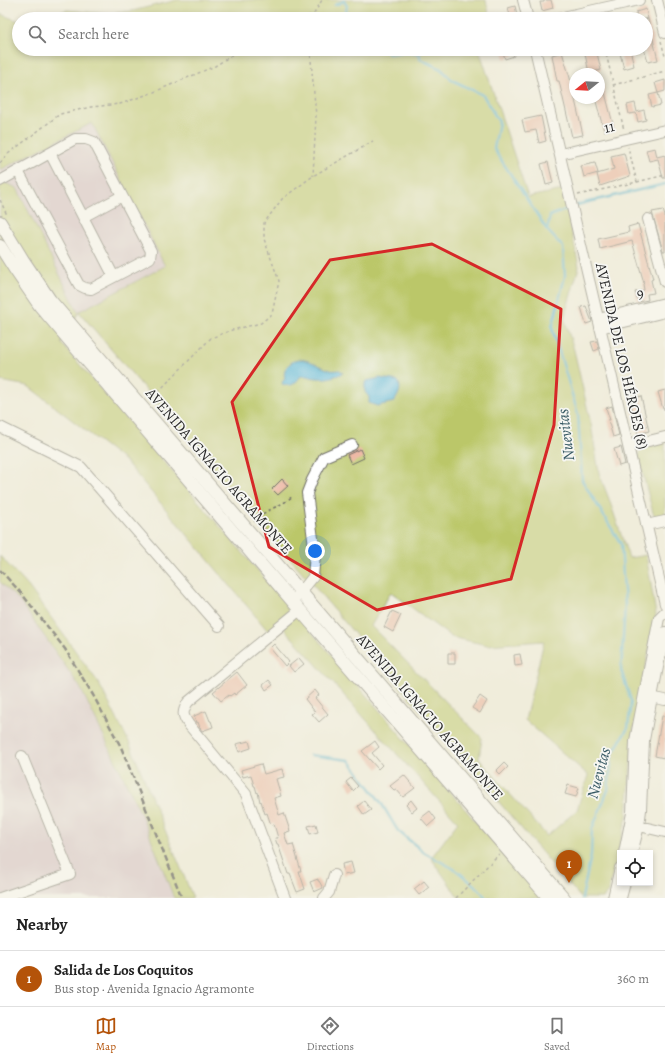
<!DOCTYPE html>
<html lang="en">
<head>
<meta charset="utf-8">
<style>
	:root { --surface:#fff; --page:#f2f2f2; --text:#222; --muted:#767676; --line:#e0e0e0; --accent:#b45309 }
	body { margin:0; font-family:Alegreya,serif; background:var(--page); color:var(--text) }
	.controls { position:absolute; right:12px; bottom:12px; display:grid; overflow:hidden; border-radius:0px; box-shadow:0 2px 6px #0003 }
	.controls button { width:36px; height:36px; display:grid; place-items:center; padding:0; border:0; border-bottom:1px solid var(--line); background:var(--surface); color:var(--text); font:20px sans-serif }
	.compass { position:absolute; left:569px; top:68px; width:36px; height:36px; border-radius:50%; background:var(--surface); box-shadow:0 2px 6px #0003; rotate:252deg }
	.you { position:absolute; left:315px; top:551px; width:14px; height:14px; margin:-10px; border:3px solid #fff; border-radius:50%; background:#1a73e8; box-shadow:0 0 0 6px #1a73e833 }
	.badge { display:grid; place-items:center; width:26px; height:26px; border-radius:50%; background:var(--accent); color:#fff; font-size:13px; font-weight:700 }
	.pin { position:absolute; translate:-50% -33px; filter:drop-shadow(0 1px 2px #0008) }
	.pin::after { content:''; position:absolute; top:21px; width:14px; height:12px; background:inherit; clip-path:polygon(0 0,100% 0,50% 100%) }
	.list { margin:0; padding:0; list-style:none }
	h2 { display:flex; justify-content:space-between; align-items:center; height:52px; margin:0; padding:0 16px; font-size:17px }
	h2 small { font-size:13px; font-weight:400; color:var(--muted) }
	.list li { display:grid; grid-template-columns:26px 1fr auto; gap:12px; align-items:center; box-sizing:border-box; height:56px; padding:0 16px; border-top:1px solid var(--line) }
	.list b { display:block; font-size:15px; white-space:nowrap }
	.list p { margin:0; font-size:13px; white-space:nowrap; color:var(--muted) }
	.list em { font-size:13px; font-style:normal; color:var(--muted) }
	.icon { flex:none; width:22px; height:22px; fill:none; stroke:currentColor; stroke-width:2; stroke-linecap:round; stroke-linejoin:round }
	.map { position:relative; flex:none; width:665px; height:898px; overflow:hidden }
	.search { position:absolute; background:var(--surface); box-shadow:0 2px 6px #0003; left:12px; right:12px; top:12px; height:44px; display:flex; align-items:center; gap:10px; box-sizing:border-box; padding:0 14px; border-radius:22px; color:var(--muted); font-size:15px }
	.sheet { height:108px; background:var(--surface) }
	nav { display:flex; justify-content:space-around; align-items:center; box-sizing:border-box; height:56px; border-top:1px solid var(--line); background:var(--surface); font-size:11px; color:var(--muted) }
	nav a { display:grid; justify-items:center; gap:2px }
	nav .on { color:var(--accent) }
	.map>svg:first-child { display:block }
</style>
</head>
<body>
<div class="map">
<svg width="665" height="898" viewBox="0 0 665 898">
	<rect width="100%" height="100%" fill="#f6f6f2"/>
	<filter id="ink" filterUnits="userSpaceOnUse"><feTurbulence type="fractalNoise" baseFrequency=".025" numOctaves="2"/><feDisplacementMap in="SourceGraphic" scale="8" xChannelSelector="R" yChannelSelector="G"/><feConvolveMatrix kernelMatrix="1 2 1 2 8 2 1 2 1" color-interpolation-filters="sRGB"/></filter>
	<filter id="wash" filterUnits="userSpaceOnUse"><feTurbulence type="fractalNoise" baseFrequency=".012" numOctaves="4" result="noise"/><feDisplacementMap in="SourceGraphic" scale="16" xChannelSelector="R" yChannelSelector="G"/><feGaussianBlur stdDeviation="0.9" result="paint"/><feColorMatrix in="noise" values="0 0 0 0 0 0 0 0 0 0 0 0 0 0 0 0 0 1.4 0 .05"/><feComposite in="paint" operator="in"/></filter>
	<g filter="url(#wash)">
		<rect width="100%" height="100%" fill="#f0eddb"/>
		<path fill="#d2bdc6" d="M92,123L165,266L78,312L17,188L5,183L0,174V170Z
			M0,582L19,600L80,687L143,818L174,898H0Z"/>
		<path fill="#bbc769" stroke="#73794a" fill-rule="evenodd" d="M177,0H486L490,19H39L67,10L107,14L132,11Z
			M0,14L19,21V49H479L528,197L563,190L579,267L564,318L574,350L591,424L599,473L609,499L629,558L646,555L656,614L633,733L627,817L608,892L603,898H581L79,312L61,343L542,898H459L431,858L458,822L279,623L268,631L126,462L28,386L0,381V174L5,183L17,188L78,312L165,266L92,123L0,170ZM391,592L451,637L487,645L544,641L525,720L588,775L577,810L547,836L479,759L482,738L371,626Z
			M665,442V516C659,517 656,518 653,513L638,455L640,450L642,448Z
			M0,556L28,586L98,682L129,742L193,898H174L143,818L80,687L19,600L0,582Z"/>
		<path fill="#51b1cf" stroke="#3e6e7d" d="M299,359C311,360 319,366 330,370C333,371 337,370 340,370L343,373C334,377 326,379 317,378C311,378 308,375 301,376C295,383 293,387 283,385L282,382L285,379C282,369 289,362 299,359Z
			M380,378L398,381C402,389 399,394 394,402L377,406L369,403V397L365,392V383L367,381Z"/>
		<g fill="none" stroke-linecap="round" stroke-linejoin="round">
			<path stroke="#51b1cf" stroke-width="2.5" d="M335,5L344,1L347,6L345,16L347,19
				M384,49L390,54L402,52L420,54V59L441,69L452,80L483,95L499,122L494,149L547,230L563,247L565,276L552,328L578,414L582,480L621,544L625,605L621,670L631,701L628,728L612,754L608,790L592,829L591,855L582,898
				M574,206L584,203L665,184
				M547,230L550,216L570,208
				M310,755L349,760L380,801L398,831L425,853L456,870L479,889L486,898"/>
		</g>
		<g id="blocks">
			<path fill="#ebab94" d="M544,0H551L553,8L542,11L540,2H544Z
				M515,6L518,19H511L508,8Z
				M646,9L648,19H637L636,12Z
				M646,19H648L658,60L648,62L644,49H646Z
				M512,49L514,56L505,59L503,52Z
				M584,49H596L601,70L589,73Z
				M619,49H630L634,66L624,69Z
				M562,52L570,78L583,135L572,137L559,81H557L552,55Z
				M599,77H601L614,128L604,131L595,98H599Z
				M665,80V91L658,93L655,83Z
				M658,93L661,105L652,107L649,95Z
				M635,103L637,112L644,110L646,120L638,122L636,113L629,114L627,105Z
				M541,116L546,141L539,143L536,130L525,132L522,120Z
				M655,148L657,157L665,155V178H663L658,159L649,161L646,150Z
				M624,153L630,176L600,186L597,174L614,169L611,156Z
				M548,162L553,183L546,185L541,164Z
				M595,163L598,173L584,177L581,166Z
				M663,210L665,216V251H663L652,212Z
				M638,224L653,279L651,280L654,293L647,294L648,300L638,302L635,292L644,290L643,284L644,283L632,241L600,249L598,239L629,232L628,227Z
				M586,306L592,322L586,324L581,307Z
				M597,341L599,349L594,351L591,342Z
				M665,390V409H663L658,392Z
				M641,396L649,431L638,434L630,399Z
				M612,406L619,435L613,437L608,420H610L606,408Z
				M621,447L625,464L619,466L614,449Z
				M360,449L364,458L351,464L347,455Z
				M282,479L288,486L278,495L272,489Z
				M392,611L401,615L393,632L384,627Z
				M274,644L289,662L285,666L270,648Z
				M448,653H455V664H448Z
				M520,654L522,665L515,666L514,655Z
				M299,658L304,664L294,672L289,666Z
				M237,672L247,685L235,695L234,693L230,696L229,695L221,701L213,692Z
				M269,680L273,685L266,690L263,685Z
				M315,690L319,695L315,698L328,714L319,722L312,714L315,712L305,699Z
				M480,696L487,701L480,713L472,708Z
				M206,711L210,721H211L213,727L202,731L200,728L198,722L196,723L194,716Z
				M662,716H665V751L664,758L655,756Z
				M249,741L251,748L239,752L236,744Z
				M375,741L379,747L372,753L382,765L378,769L362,751Z
				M504,763L508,767L500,775L496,771Z
				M261,764L264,774L282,769L284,777L276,779L281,796L274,798L279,815L284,813L290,831L284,833L288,845L293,844L301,871H299L305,889L297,892L290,874H288L278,844H277L275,838H278L274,824L271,825L267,813L265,814L261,801L260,802L258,792L257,793L255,786H254L251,775L243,777L241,770Z
				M404,775L415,788L403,797L396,789L394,790L390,786Z
				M351,778L358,786L353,791L346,782Z
				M568,785L579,788L576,797L565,794Z
				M411,800L417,808L412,812L406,805Z
				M364,801L371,810L364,815L358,806Z
				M430,811L436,819L428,826L421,818Z
				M316,824L318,832L310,834L308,826Z
				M351,862L354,873L344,875L342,864Z
				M318,879V881H319L323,888L314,892L310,882Z
				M424,881L429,887L419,895L414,889Z"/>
		</g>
	</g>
	<g filter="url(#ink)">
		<use href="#blocks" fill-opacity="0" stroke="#706f69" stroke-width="1"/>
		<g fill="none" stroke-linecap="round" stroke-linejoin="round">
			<g stroke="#706f69" stroke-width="12">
				<path id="minor" d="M523,0L528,19
					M657,0L665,33
					M554,19L639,0
					M535,49L665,604
					M50,153L114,277
					M560,154L665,130
					M0,181L75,139H86L94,142L151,251L150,258L91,289L85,288L79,285L18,171
					M83,217L122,196
					M648,219L665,282
					M598,319L665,303
					M600,328L665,312
					M0,427L81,467L219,626
					M628,446L665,437
					M646,525L665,521
					M296,598L313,577L315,554L307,493L312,480L324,457L352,445
					M646,696L665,700
					M639,826L665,832
					M624,853L632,813L635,741L659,618L665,612
					M632,853L639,826L641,810L644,740L652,697L665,632
					M0,898L70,874L22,756
					M285,898L246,794L189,725C182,715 182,712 188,702L300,610
					M324,898L329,892L334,875
					M613,898L620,868
					M621,898L625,883"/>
			</g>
			<g stroke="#706f69" stroke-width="14">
				<path id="major" d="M0,222L23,260L50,300L564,898
					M0,246L14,268L40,306L300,610L549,898"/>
			</g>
			<path stroke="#706f69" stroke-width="1.5" stroke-dasharray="3 3" stroke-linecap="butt" d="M296,19L314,14
				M312,19L314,14L322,0
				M661,41L665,56
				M310,49L316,116L313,176
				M605,49L624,130
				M613,85L665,71
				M0,163L8,154L60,114L91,107L120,104L154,92L215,66L237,52L239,49
				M637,182L665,175
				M578,195L637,182L628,147
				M0,200L7,215
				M150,400L211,338L232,330L261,323L272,314L279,281L264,239V223L282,199L313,176L373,141
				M254,522L262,514L285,502L293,496
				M456,898L499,854"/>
			<use href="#minor" stroke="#fff" stroke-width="10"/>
			<use href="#major" stroke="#fff" stroke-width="12"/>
			<path stroke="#2b2b2b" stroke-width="2.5" stroke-dasharray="6 3" stroke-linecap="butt" d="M0,570L22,594L65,649L93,695L121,747L182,898"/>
		</g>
	</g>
	<path d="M0 0H665V898H0ZM432,244L561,309L554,425L511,579L377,610L269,547L232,402L330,260Z" fill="#f0eddb" fill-opacity=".55" fill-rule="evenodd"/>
	<path fill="none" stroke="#d62828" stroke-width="3" stroke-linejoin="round" d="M432,244L561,309L554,425L511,579L377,610L269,547L232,402L330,260Z"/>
	<g text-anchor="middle" stroke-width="3.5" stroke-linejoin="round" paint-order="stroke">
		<g font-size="15" fill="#2b2b2b" stroke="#f6f6f2">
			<text transform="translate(609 127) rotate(-13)" y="5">11</text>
			<text transform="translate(640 293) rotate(-14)" y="5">9</text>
			<text transform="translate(622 356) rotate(77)" y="5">AVENIDA DE LOS HÉROES (8)</text>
			<text transform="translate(219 471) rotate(49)" y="5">AVENIDA IGNACIO AGRAMONTE</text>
			<text transform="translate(430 717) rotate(49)" y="5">AVENIDA IGNACIO AGRAMONTE</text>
		</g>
		<g font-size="16" font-style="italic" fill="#385a64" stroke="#f6f6f2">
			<text transform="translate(565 435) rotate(-97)" y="6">Nuevitas</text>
			<text transform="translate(598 773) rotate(-75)" y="6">Nuevitas</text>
		</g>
	</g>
</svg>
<div class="controls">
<button><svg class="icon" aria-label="locate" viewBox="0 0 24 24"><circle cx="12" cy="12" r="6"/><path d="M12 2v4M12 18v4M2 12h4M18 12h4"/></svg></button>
</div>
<svg class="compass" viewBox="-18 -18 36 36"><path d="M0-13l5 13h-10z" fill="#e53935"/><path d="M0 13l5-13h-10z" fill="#767676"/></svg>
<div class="you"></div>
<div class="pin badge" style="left:569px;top:883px">1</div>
<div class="search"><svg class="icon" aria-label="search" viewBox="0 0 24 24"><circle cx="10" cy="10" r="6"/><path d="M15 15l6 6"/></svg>Search here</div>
</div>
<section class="sheet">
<h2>Nearby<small></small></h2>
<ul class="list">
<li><span class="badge">1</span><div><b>Salida de Los Coquitos</b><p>Bus stop · Avenida Ignacio Agramonte</p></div><em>360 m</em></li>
</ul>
</section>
<nav>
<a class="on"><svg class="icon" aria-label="map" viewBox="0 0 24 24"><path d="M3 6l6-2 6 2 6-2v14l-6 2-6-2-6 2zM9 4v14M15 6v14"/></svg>Map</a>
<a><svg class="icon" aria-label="directions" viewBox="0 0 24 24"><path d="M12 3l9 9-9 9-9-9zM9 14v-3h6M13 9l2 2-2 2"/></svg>Directions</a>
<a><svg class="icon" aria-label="saved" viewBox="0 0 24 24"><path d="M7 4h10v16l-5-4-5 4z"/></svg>Saved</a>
</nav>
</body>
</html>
